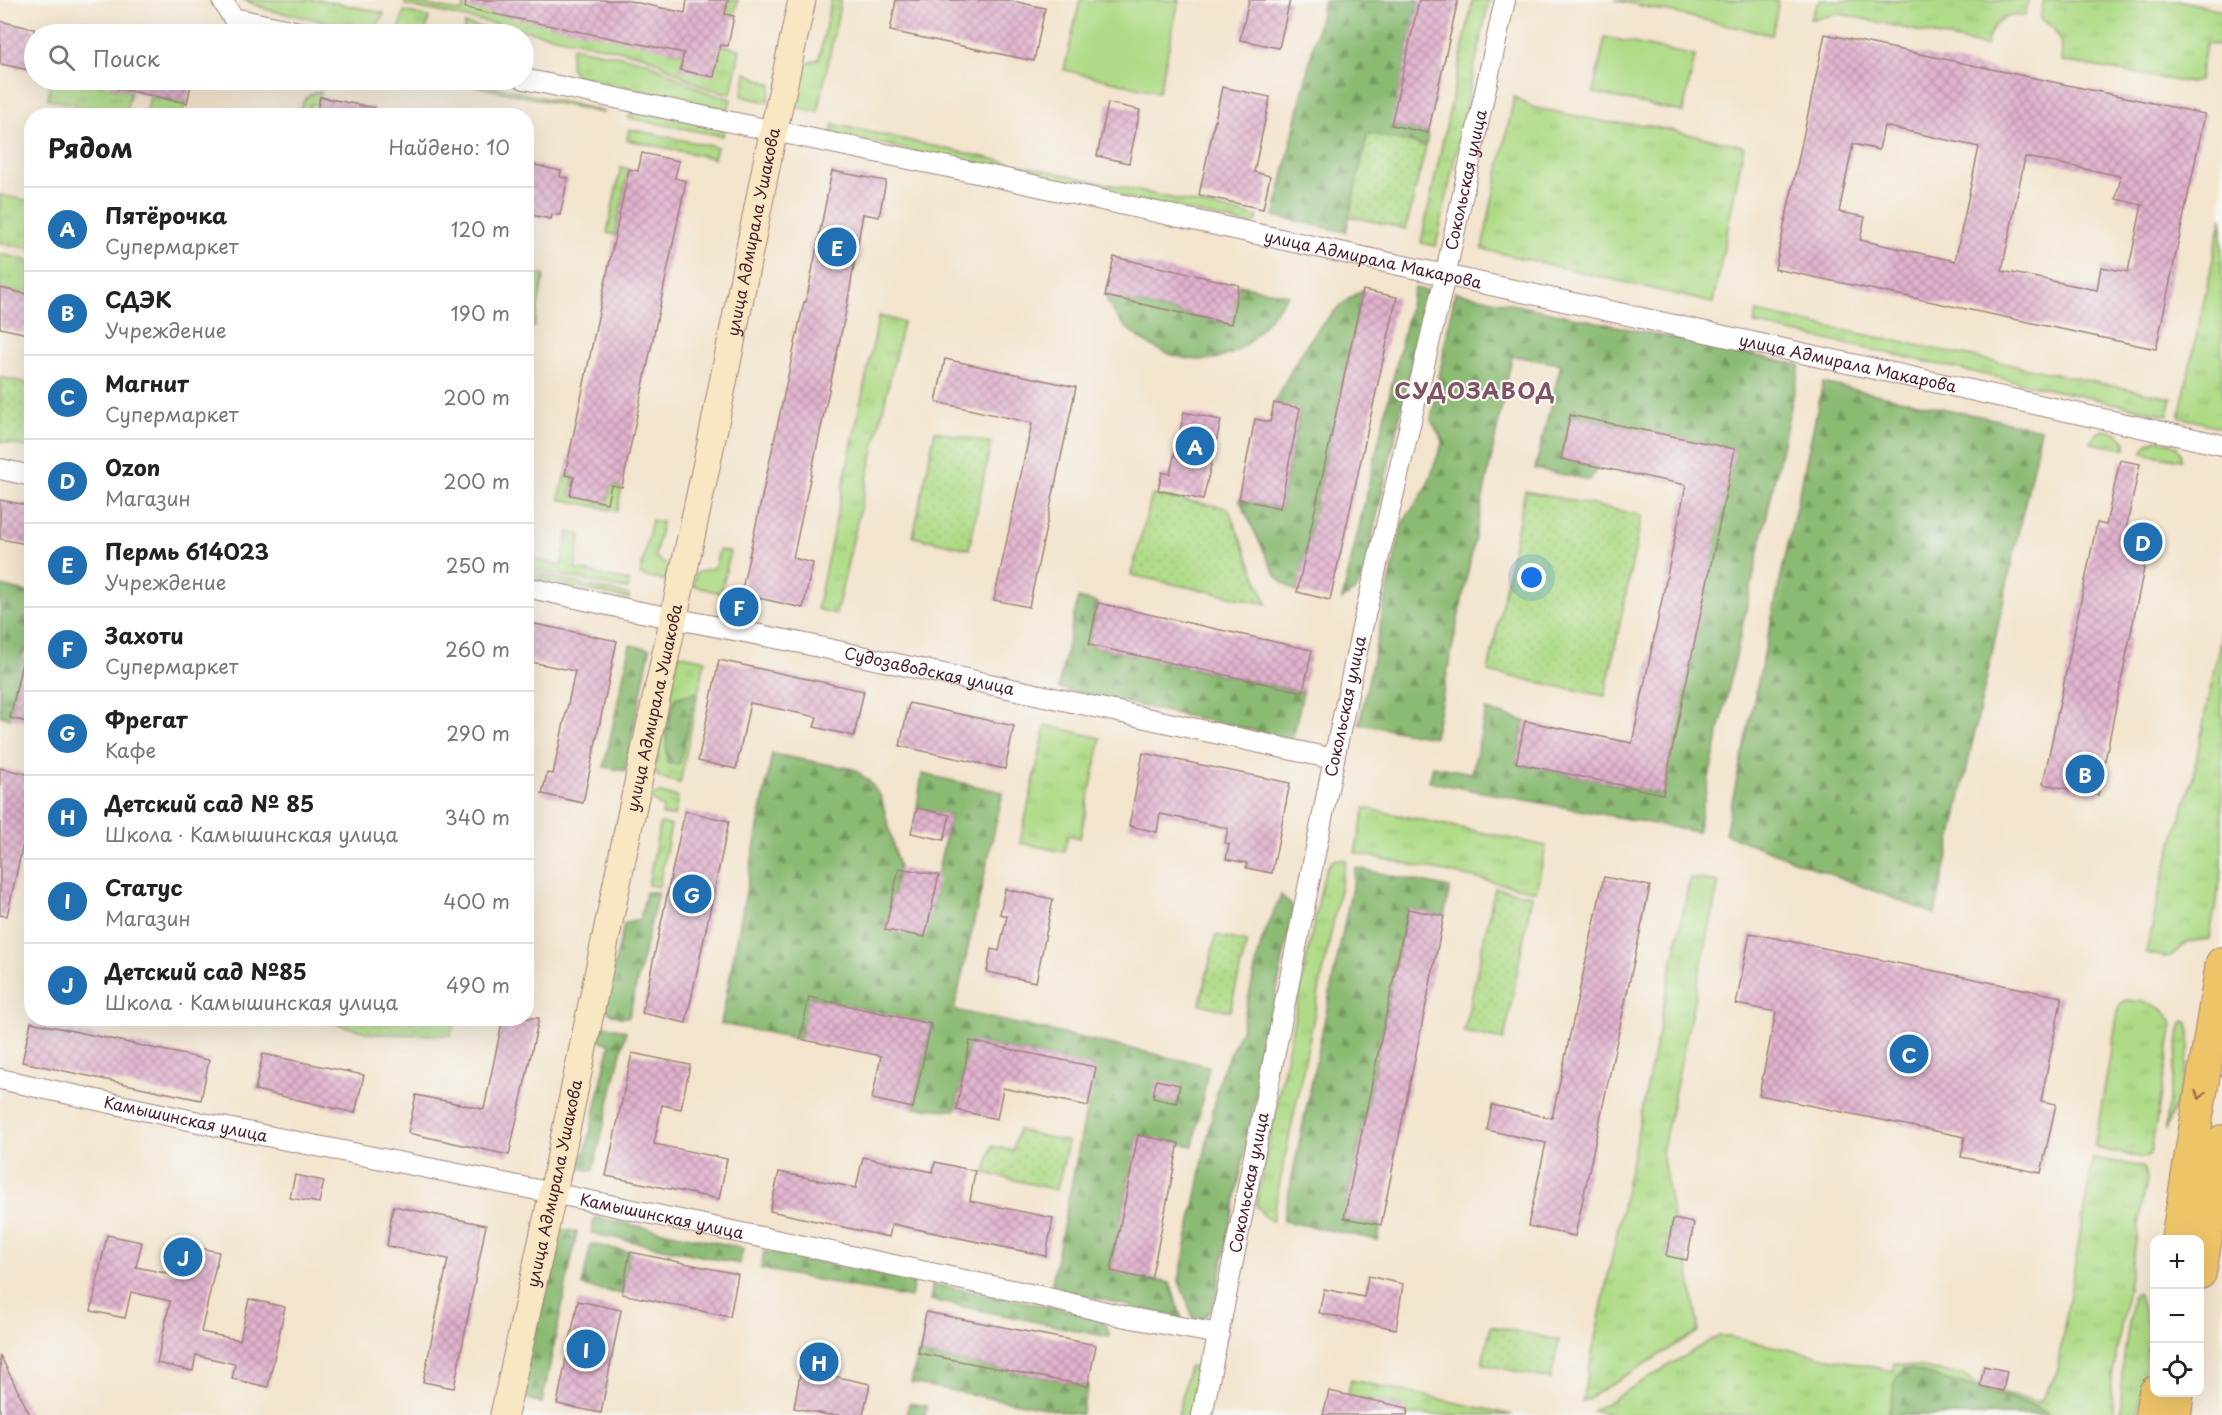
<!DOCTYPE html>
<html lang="ru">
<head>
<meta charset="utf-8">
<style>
	:root { --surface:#fff; --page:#f6f6f6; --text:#222; --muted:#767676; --line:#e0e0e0; --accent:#1f6fb2 }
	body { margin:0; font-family:"Playpen Sans",sans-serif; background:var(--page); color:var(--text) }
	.controls { position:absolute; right:18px; bottom:18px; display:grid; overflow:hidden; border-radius:12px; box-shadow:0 6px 24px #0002 }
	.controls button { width:54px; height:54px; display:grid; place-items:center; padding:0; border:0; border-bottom:2px solid var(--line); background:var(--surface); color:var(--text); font:30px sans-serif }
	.you { position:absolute; left:1532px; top:578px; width:21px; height:21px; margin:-15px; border:4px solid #fff; border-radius:50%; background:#1a73e8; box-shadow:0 0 0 9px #1a73e833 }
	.badge { display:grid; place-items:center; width:39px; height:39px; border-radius:50%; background:var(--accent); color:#fff; font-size:20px; font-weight:700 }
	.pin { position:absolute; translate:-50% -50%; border:3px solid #fff; box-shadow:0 2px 6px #0006 }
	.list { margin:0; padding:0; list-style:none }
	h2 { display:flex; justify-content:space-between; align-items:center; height:78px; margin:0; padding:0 24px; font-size:26px }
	h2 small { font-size:20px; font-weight:400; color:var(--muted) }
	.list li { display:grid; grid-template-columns:39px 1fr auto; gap:18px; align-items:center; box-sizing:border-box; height:84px; padding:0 24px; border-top:2px solid var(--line) }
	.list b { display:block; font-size:22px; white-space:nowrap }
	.list p { margin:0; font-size:20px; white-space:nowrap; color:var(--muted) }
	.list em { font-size:20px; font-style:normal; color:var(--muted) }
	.icon { flex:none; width:33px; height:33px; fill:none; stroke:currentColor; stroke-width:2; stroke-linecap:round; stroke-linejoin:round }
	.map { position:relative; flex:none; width:2222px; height:1415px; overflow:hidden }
	.search { position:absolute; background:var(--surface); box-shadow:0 6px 24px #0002; left:24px; top:24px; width:510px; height:66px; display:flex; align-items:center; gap:15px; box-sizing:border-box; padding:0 21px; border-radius:33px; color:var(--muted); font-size:22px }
	.panel { position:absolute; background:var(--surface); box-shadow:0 6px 24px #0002; left:24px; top:108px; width:510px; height:918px; border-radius:24px }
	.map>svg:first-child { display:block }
</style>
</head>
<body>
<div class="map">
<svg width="2222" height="1415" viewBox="0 0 2222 1415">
	<defs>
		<pattern id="grass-tufts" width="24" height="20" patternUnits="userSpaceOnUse" patternTransform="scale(1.5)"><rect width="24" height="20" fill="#afdb86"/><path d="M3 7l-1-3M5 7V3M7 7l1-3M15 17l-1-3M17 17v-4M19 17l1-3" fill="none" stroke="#98bc74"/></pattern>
		<pattern id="forest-firs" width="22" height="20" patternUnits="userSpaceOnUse" patternTransform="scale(1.5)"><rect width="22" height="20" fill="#8bbb73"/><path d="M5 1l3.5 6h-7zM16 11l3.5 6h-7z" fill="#74975f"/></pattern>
		<pattern id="park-dots" width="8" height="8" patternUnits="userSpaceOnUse" patternTransform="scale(1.5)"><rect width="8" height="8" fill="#afdb86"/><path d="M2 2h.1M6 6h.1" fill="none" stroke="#98bc74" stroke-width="1.8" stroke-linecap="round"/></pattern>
		<pattern id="building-cross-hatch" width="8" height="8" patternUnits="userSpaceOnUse" patternTransform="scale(1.5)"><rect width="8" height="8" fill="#e1b2ce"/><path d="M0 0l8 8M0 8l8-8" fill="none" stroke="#b890a7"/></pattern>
	</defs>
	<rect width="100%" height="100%" fill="#f6f6f2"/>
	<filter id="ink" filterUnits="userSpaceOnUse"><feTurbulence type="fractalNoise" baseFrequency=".0167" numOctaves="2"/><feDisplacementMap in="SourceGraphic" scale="12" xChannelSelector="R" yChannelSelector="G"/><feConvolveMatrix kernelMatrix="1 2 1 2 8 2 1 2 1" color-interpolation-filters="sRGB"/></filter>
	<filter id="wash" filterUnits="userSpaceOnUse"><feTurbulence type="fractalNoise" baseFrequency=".008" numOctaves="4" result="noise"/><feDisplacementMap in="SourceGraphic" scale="24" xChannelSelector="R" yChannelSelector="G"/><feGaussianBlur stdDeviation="1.35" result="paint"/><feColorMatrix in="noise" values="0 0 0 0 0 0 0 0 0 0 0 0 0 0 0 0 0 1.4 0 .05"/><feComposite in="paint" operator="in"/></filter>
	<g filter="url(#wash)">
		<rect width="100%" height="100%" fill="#f3e4cd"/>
		<path fill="url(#grass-tufts)" stroke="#7c7d58" stroke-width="1.5" d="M244,0H321L384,13C380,24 374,30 363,29L268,10Z
			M465,0H480L684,53L680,70L720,45L740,49L731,94L703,87L646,56L405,5L406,1L462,12Z
			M728,0H738L734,16L725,14Z
			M831,0H841L818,112L796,107L805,64L819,59Z
			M1473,0H1489L1436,246L1421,243Z
			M1819,0H2028L2025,16C2003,12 1991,25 1986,46L1840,14L1810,19Z
			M2044,0H2178L2222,10L2220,46L2206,43L2200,77L2198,81L2190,83L2062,61C2063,42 2058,27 2040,19Z
			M404,11L429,17L425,34H401L399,31Z
			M465,24L507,32V34H463Z
			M572,47L645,61L705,92L731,99L728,110L577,76L570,67Z
			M746,73L772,85L768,103L742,96Z
			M51,80H75L131,91L125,115L48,99Z
			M445,80H465L603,111V113Z
			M321,91L319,106L310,104L308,115L298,116C302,101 306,94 321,91Z
			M150,96L187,103L181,115H146Z
			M1514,97L1532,107L1605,122L1646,125L1744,146L1713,303L1482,249Z
			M636,111L724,128L723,136L628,118L632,112Z
			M833,124L1258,217L1256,222L1251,225L831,133Z
			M629,129L717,147L714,158L627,140Z
			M621,167L629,169L615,235L607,233Z
			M0,195L31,201V249L0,243Z
			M2222,217V421L2219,427L2179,417Z
			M0,254L31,261V295L0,288Z
			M526,272L544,275L534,327L529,326Z
			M1756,312L2172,398L2168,415L1754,324Z
			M879,316L903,322L836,614L817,609Z
			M2102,430L2118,433L2125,441V449L2091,443L2095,435Z
			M2156,439C2169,442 2182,444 2181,460L2142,453L2147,444Z
			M565,475L574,477L570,495L607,503L611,485L622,487L617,511L559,499Z
			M652,520L662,522L655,557L669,566L666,581L640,575Z
			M568,532L581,535L575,569L629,581L628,589L530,569L532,559L561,565Z
			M719,550L730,552L721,593L693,586L696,573L715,567Z
			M529,572L629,595V599L532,578Z
			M2222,629V872L2209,939L2187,942L2171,956L2164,957L2146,953L2164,872L2193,777Z
			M679,654L705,660L680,783L658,777L655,768Z
			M1046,725L1101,738L1080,838L1068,835L1064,852L1020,843Z
			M660,793L678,797L674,816L662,815L663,808L649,798L650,796Z
			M1365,808L1546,846L1536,891L1355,853Z
			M660,823L671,825L659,887L648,885Z
			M1337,859L1346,860L1272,1221L1265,1217L1256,1205L1323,879C1326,870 1327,863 1337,859Z
			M1690,878L1719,882L1662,1152L1673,1219L1666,1255L1687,1260L1699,1331L1582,1402Z
			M2125,1000C2145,1002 2165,1003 2173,1024L2152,1146L2150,1154L2144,1158L2096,1148L2095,1143L2119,1006Z
			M2184,1021L2188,1023C2194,1059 2178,1098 2165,1131L2166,1118L2181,1026Z
			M2093,1158L2143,1167L2147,1179L2112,1378L2113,1415H1615L1593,1411L1719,1335L1892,1371L1894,1363L1963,1375L1982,1389L2040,1402L2056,1375Z
			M2138,1292L2147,1323L2149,1342L2137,1415H2121L2122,1371L2133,1294Z
			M1189,1366L1200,1368L1190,1415H1178Z
			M1351,1380L1513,1415H1402L1403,1407L1348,1395Z"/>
		<path fill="url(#forest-firs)" stroke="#6a6d4f" stroke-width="1.5" d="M1324,0H1419L1392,125L1428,133L1426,146L1368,133L1346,232L1274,216Z
			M1239,285L1288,295C1274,312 1254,342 1235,352C1188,376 1123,341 1105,296L1230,324Z
			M1414,288L1428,291L1363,577L1356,590L1342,600Z
			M1363,290L1297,592L1282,582L1274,572L1239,499L1280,508L1300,409L1274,403C1296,360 1320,314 1363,290Z
			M1455,292L1800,365L1697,832L1429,782L1433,766L1472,773L1486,710L1525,721L1516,763L1663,794L1734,449L1570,415L1561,459L1598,467L1590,480L1535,469L1561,364L1512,356L1434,737L1359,724L1402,524L1426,489L1443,441L1431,420Z
			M1823,383L2041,429L1935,914L1725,834Z
			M0,586L31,593V683L18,680L10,718L0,716Z
			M1078,598L1098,603L1089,646L1303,692L1293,739L1058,688Z
			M630,645L650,649L625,771L604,767Z
			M696,692L679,765L667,763L666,732L675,698Z
			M772,754L854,769L869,781L881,797L899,868L885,929L924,937L950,815L917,808L922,774L1003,792L954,1010L1209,1066L1193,1146L1138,1135L1111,1271L1170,1283L1182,1319L1051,1287L1095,1067L970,1041L956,1110L913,1108L931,1024L810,997L800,1039L721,1024Z
			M1356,868L1450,888L1444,916L1407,909L1344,1217L1381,1225L1378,1240L1283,1221Z
			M646,892H658L629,1017H619L608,1012L605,1006L624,924L640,919Z
			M1281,895L1292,906V915L1217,1291C1213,1304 1211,1319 1194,1320L1179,1281L1220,1076L1241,1030L1262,940Z
			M601,1024L626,1031L593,1171L570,1166L573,1152L585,1155L610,1044L598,1040Z
			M595,1217L743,1248L740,1264L591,1233Z
			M557,1228L577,1232L542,1403L529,1399L524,1394V1383Z
			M591,1244L630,1252L622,1294L582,1286Z
			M764,1251L914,1281L911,1298L761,1269Z
			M933,1284L1093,1315C1103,1321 1109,1324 1109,1337L930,1300Z
			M918,1353L1088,1386L1081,1415L911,1383Z
			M1906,1368L2030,1404L2052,1415H1888L1896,1377Z
			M909,1403L927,1406L925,1415H906Z"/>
		<path fill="url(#park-dots)" stroke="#7c7d58" stroke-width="1.5" d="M1368,133L1426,146L1406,229L1349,216Z
			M0,377L31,384V448L0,441Z
			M935,431L991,443L969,549L913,537Z
			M1525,491L1642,515L1605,696L1488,672Z
			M1152,495L1228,508L1267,604L1131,575Z
			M1495,888L1532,895L1504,1040L1464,1032Z
			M1216,935L1247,942L1230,1011L1200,1004Z
			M319,1019H455L451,1035L373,1034Z
			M1018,1130L1068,1142L1057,1190L985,1173L992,1146L1013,1151Z
			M1491,1326L1559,1340L1551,1379L1482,1364Z"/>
		<path fill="#afdb86" stroke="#7c7d58" stroke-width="1.5" d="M1080,0H1179L1159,92L1064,70Z
			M1615,0H1779L1772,35Z
			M1605,37L1695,56L1683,112L1593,93Z"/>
		<g id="blocks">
			<path fill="url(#building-cross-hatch)" fill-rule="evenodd" d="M466,0H625L685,13L687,0H728L725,14L734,16L728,46L720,45L714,77L680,70L684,53L465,8Z
				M896,0H1008L1045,8L1034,61L890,31Z
				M1249,0H1290L1279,48L1240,40Z
				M1419,0H1458L1428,133L1391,125Z
				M0,21L34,29V71L0,64Z
				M1825,34L2205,114L2156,349L1775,269ZM1884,126L1979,147L1955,261L1860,240L1865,217L1839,212L1853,144L1879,150ZM2025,157L2121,176L2116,199L2142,205L2128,272L2101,267L2097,290L2002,271Z
				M110,80H192L187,103L110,87Z
				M1222,87L1270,97L1254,172L1270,176L1263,209L1199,195Z
				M320,97L375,108L374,116H316Z
				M1108,103L1140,110L1129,163L1097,156Z
				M642,153L679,161L675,178L686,181L622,487L611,485L607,503L570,495L574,477L565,475L629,169L638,171Z
				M526,163L561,171L560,177L568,178L560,215L552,214L551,219L526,214Z
				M832,171L886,181L879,217L863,214L846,311L793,558L813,563L803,608L741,594L804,302H806Z
				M1114,257L1239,285L1231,324L1105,296Z
				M0,288L32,295V335L0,328Z
				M1363,290L1397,297L1330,600L1297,592Z
				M945,359L1076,387L1029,607L994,600L1032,423L936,402Z
				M1274,403L1300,408L1280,508L1239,499L1255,419L1270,422Z
				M1184,412L1221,420L1203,500L1158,490L1162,472L1170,474Z
				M1570,415L1735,449L1663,794L1516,763L1525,721L1632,743L1686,485L1561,459Z
				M2120,460L2140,464L2126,529L2151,534L2098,795L2043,784L2097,523L2106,525Z
				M0,500L32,506V545L0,539Z
				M1098,603L1312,650L1303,692L1089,645Z
				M526,622L617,641L583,803L542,794L547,773L553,774L575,671L526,661Z
				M24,653L32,654V723L10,718Z
				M719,660L864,691L854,736L814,727L817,717L750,703L736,769L698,761Z
				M909,703L1014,726L1005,769L900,746Z
				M1143,753L1290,783L1272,873L1246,868L1247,863L1226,859L1229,844L1225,843L1228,828L1160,814L1157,832L1129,826Z
				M0,768L32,775V804L7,916L0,915Z
				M917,808L950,815L944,840L911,833Z
				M685,811L729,821L686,1023L642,1013Z
				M899,868L939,875L925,937L885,930Z
				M1604,877L1650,886L1575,1236L1528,1226L1546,1143L1487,1130L1492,1105L1552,1118Z
				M1005,889L1053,899L1036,982L987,972L991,949L999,951L1007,916L1000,914Z
				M1408,909L1444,916L1381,1225L1344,1218Z
				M1750,933L2062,997L2041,1101L2056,1104L2041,1173L1961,1157L1965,1137L1759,1095L1776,1012L1736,1004Z
				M809,997L931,1024L913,1108L872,1099L881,1056L800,1039Z
				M503,1018H539L509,1155L408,1133L416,1095L484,1109Z
				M31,1022L209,1060L201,1100L22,1062Z
				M970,1041L1096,1067L1088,1106L1003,1088L997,1119L956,1110Z
				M632,1053L690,1065L681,1109L662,1105L654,1144L727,1159L719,1199L606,1176Z
				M263,1054L364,1075L355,1113L255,1090Z
				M1156,1080L1180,1085L1176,1103L1153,1098Z
				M1138,1135L1179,1143L1151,1280L1111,1271Z
				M863,1157L933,1172L935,1162L975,1171L970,1201L1053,1218L1046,1256L892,1224L889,1237L770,1211L779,1172L856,1188Z
				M295,1175L324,1181L319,1203L290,1198Z
				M393,1206L486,1225L454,1388L423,1382L448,1259L387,1246Z
				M1673,1219L1694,1223L1687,1260L1666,1256Z
				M107,1235L142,1242L136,1267L175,1275L182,1244L219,1252L201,1332L240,1340L249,1299L285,1307L268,1387L232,1379L235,1364L196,1355L193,1371L157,1363L170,1301L131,1292L125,1318L91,1311Z
				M630,1252L738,1274L730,1317L622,1294Z
				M1368,1276L1403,1284L1396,1329L1319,1313L1324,1289L1364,1297Z
				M578,1301L621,1310L601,1413L557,1404Z
				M926,1312L1096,1345L1088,1386L918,1353Z
				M0,1355L30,1415H0Z
				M1984,1366L2007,1371L2003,1391L1980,1386Z
				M801,1369L870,1384L863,1415H829L794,1408Z
				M1329,1391L1408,1408L1407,1415H1323Z"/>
		</g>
	</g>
	<g filter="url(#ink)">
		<use href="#blocks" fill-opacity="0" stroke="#9e827c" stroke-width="1.5"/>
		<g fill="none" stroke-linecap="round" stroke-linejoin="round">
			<g stroke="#9e827c" stroke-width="22">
				<g id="street">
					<path d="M222,0L233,18L309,34"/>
					<path id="s1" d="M524,79L1006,179L2222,445"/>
					<path d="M0,469L32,476"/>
					<path id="s2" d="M526,587L631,610L801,643L1334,759"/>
					<path id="s3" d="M0,1079L217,1126L553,1193L1044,1297L1126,1317L1219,1334"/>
					<path id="s4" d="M1202,1415L1334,759L1362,628L1445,276L1505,0"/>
				</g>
			</g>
			<g stroke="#9e827c" stroke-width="29">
				<g id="secondary">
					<path id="s5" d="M504,1415L558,1169L630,820L708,458L768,157L802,0"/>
				</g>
			</g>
			<g stroke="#9e827c" stroke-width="34">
				<path id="primary" d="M2177,1240L2222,963
					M2200,1273L2222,1141
					M2151,1415L2155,1392
					M2175,1415L2178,1392"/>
			</g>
			<use href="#street" stroke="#fff" stroke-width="20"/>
			<use href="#secondary" stroke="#f8e7c3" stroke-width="27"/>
			<use href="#primary" stroke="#eec469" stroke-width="32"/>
		</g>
		<defs><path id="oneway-chevron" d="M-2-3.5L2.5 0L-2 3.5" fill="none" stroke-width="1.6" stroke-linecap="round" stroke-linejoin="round" transform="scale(1.5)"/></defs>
		<use stroke="#946947" href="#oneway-chevron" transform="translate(2200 1095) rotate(100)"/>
	</g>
	<g text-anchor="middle" stroke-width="4.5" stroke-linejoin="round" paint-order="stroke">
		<g font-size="16" fill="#4a1f2b" stroke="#f6f6f2">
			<text dy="6" stroke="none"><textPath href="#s4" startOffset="1263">Сокольская улица</textPath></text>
			<text dy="6" stroke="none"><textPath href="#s5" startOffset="1209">улица Адмирала Ушакова</textPath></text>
			<text dy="6" stroke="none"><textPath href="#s1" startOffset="868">улица Адмирала Макарова</textPath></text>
			<text dy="6" stroke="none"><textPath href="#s1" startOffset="1354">улица Адмирала Макарова</textPath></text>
			<text dy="6" stroke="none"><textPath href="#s2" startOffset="412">Судозаводская улица</textPath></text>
			<text dy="6" stroke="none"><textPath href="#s4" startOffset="723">Сокольская улица</textPath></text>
			<text dy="6" stroke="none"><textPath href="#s5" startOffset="723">улица Адмирала Ушакова</textPath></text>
			<text dy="6" stroke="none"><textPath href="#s3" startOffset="190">Камышинская улица</textPath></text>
			<text dy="6" stroke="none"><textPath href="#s4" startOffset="237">Сокольская улица</textPath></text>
			<text dy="6" stroke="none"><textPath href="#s5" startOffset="237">улица Адмирала Ушакова</textPath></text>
			<text dy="6" stroke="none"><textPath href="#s3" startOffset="676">Камышинская улица</textPath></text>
		</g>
		<g font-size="22" font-weight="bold" letter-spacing="1.5" fill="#7f5264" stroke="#f6f6f2">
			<text x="1475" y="399">СУДОЗАВОД</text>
		</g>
	</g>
</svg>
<div class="controls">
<button>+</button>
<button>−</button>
<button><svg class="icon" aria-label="locate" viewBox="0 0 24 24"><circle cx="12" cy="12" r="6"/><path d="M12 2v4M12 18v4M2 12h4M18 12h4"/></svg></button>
</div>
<div class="you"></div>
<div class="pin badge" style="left:1195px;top:446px">A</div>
<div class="pin badge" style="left:2085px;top:774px">B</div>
<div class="pin badge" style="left:1909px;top:1054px">C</div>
<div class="pin badge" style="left:2143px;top:542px">D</div>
<div class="pin badge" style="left:837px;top:247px">E</div>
<div class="pin badge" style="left:739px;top:607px">F</div>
<div class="pin badge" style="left:692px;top:894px">G</div>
<div class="pin badge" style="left:819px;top:1362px">H</div>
<div class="pin badge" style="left:586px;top:1349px">I</div>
<div class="pin badge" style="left:183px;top:1257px">J</div>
<div class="search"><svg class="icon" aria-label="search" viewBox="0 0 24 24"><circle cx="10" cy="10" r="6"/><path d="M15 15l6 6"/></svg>Поиск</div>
<section class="panel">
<h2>Рядом<small>Найдено: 10</small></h2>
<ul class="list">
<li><span class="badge">A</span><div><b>Пятёрочка</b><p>Супермаркет</p></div><em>120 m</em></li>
<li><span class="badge">B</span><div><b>СДЭК</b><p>Учреждение</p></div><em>190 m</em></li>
<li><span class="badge">C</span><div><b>Магнит</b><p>Супермаркет</p></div><em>200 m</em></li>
<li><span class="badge">D</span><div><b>Ozon</b><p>Магазин</p></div><em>200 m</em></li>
<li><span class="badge">E</span><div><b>Пермь 614023</b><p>Учреждение</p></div><em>250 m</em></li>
<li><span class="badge">F</span><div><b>Захоти</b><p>Супермаркет</p></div><em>260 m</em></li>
<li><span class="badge">G</span><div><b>Фрегат</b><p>Кафе</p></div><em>290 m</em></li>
<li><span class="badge">H</span><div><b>Детский сад № 85</b><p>Школа · Камышинская улица</p></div><em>340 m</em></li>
<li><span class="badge">I</span><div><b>Статус</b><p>Магазин</p></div><em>400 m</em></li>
<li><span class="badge">J</span><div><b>Детский сад №85</b><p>Школа · Камышинская улица</p></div><em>490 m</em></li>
</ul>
</section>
</div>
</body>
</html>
